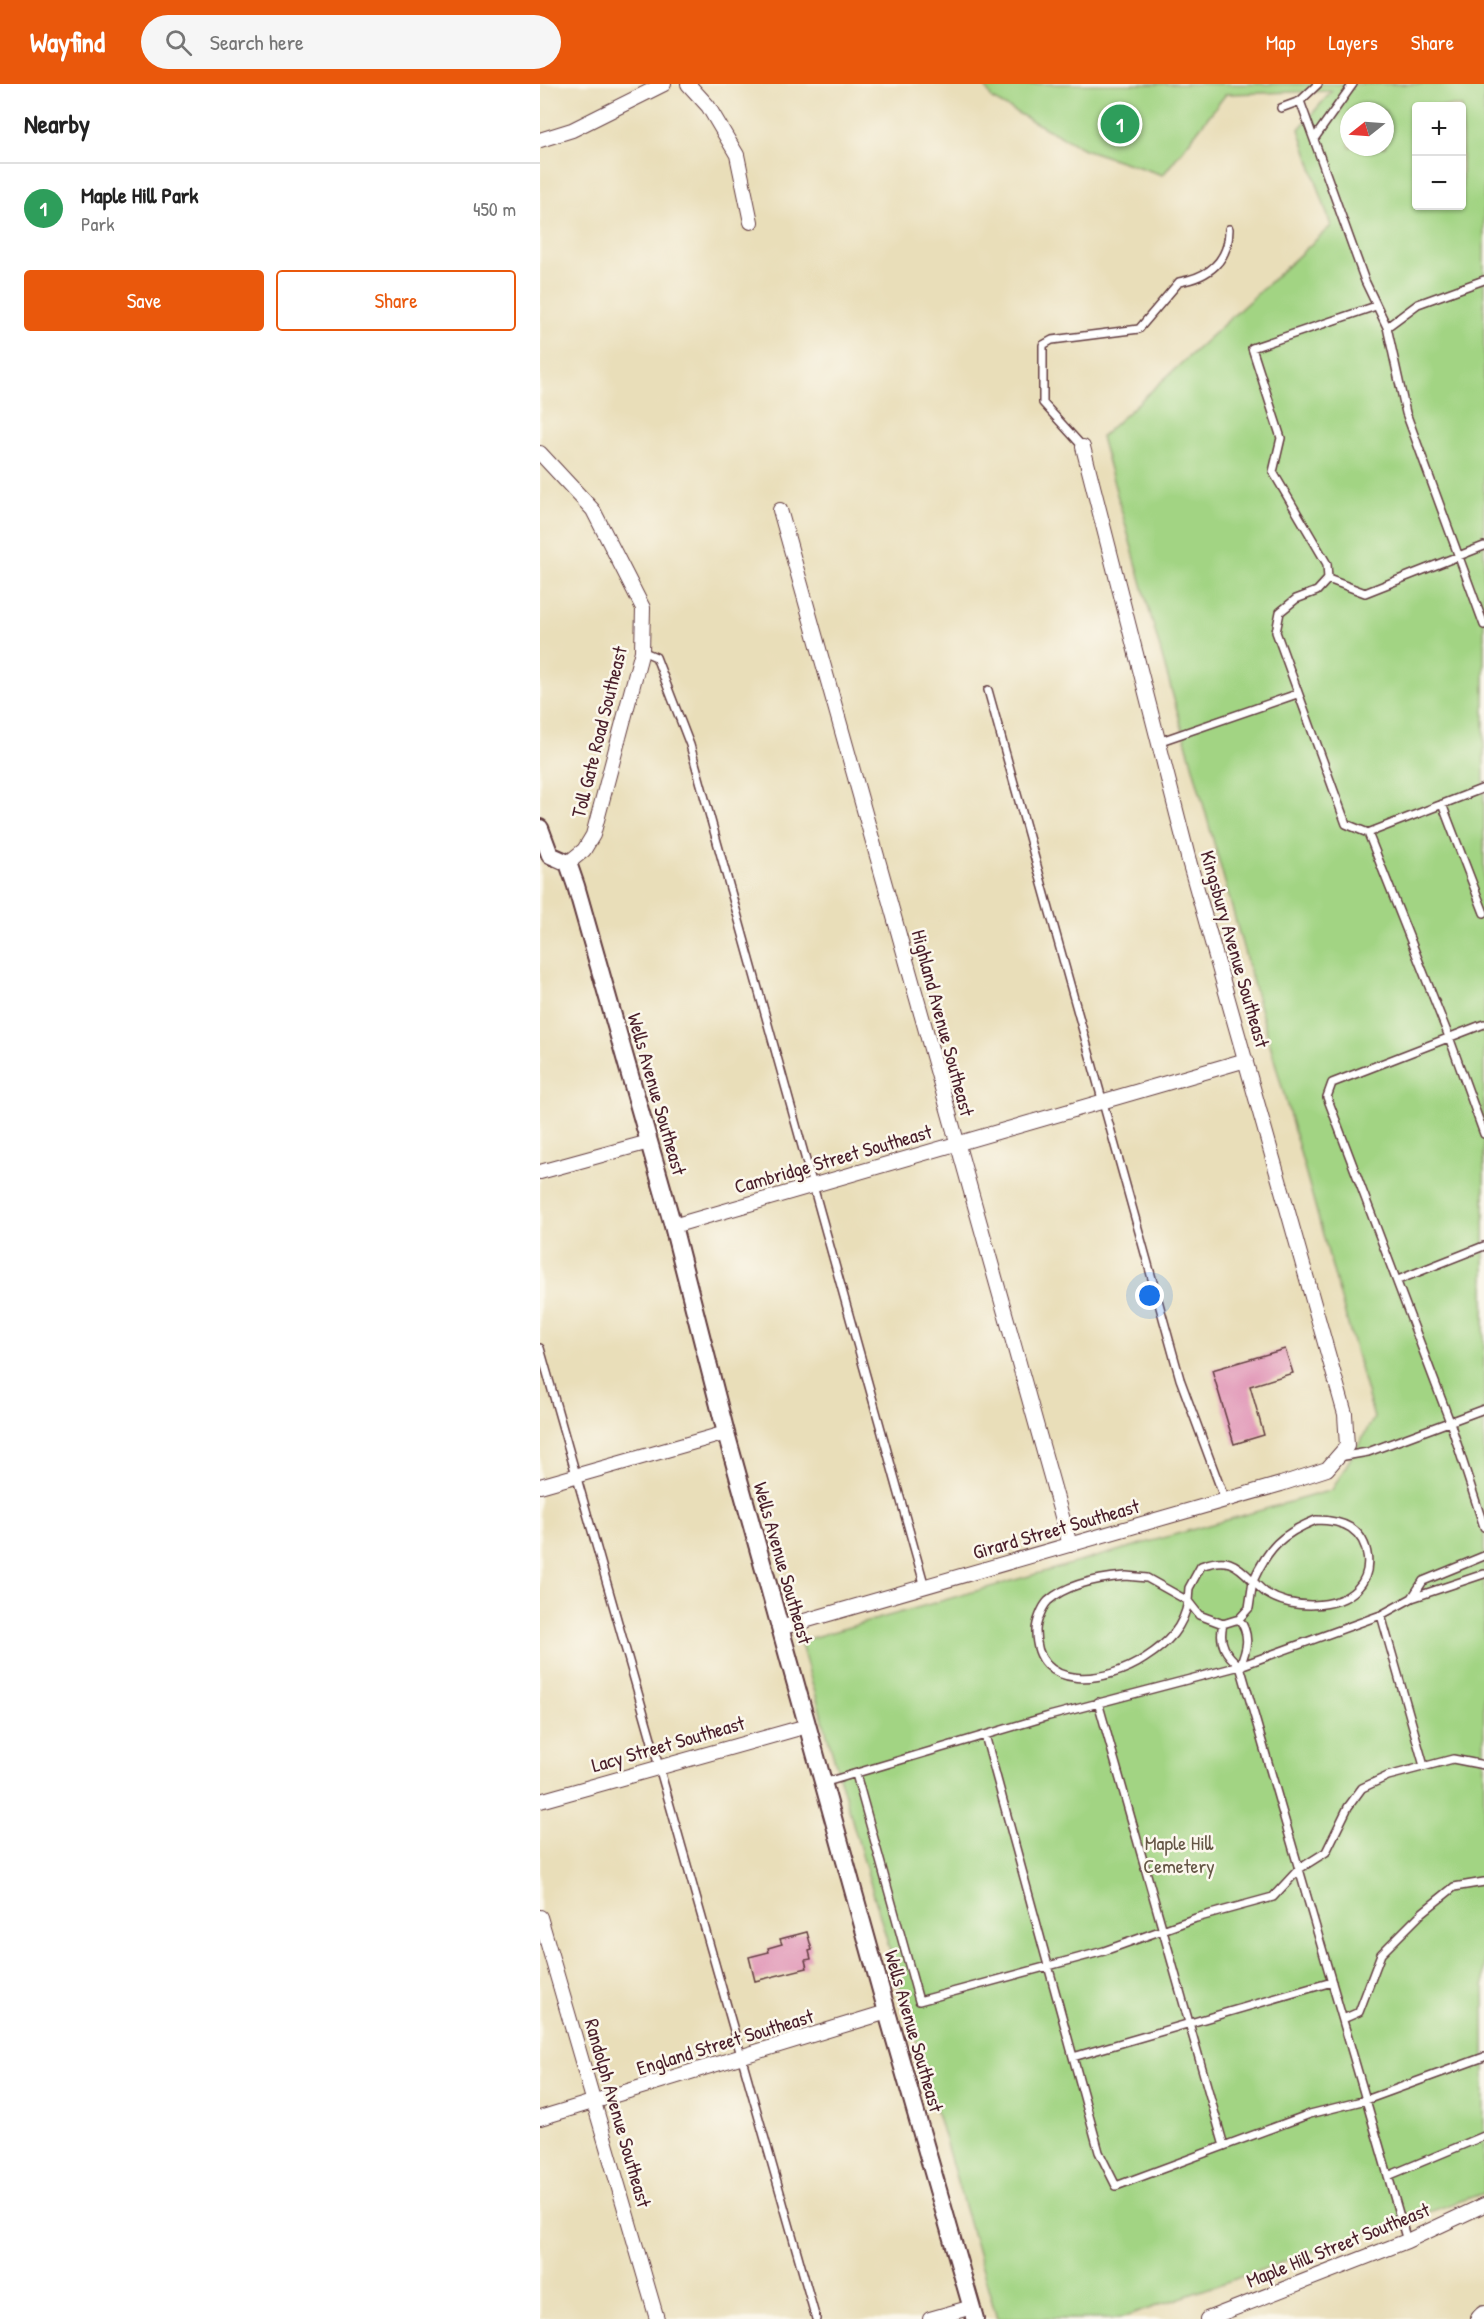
<!DOCTYPE html>
<html lang="en">
<head>
<meta charset="utf-8">
<style>
	:root { --surface:#fff; --page:#f6f6f6; --text:#222; --muted:#767676; --line:#e0e0e0; --accent:#ea580c }
	body { margin:0; font-family:"Patrick Hand",sans-serif; background:var(--page); color:var(--text) }
	.controls { position:absolute; right:18px; top:18px; display:grid; overflow:hidden; border-radius:6px; box-shadow:0 2px 4px #0004 }
	.controls button { width:54px; height:54px; display:grid; place-items:center; padding:0; border:0; border-bottom:2px solid var(--line); background:var(--surface); color:var(--text); font:30px sans-serif }
	.compass { position:absolute; left:800px; top:18px; width:54px; height:54px; border-radius:50%; background:var(--surface); box-shadow:0 2px 4px #0004; rotate:253deg }
	.you { position:absolute; left:610px; top:1212px; width:21px; height:21px; margin:-15px; border:4px solid #fff; border-radius:50%; background:#1a73e8; box-shadow:0 0 0 9px #1a73e833 }
	.badge { display:grid; place-items:center; width:39px; height:39px; border-radius:50%; background:var(--accent); color:#fff; font-size:20px; font-weight:700 }
	.pin { position:absolute; translate:-50% -50%; border:3px solid #fff; box-shadow:0 2px 6px #0006 }
	.list { margin:0; padding:0; list-style:none }
	h2 { display:flex; justify-content:space-between; align-items:center; height:78px; margin:0; padding:0 24px; font-size:26px }
	h2 small { font-size:20px; font-weight:400; color:var(--muted) }
	.list li { display:grid; grid-template-columns:39px 1fr auto; gap:18px; align-items:center; box-sizing:border-box; height:90px; padding:0 24px; border-top:2px solid var(--line) }
	.list b { display:block; font-size:22px; white-space:nowrap }
	.list p { margin:0; font-size:20px; white-space:nowrap; color:var(--muted) }
	.list em { font-size:20px; font-style:normal; color:var(--muted) }
	.actions { display:flex; gap:12px; padding:18px 24px }
	.actions a { flex:1; padding:14px 0; border:2px solid var(--accent); border-radius:6px; text-align:center; font-size:21px; color:var(--accent) }
	.actions .main { background:var(--accent); color:#fff }
	.icon { flex:none; width:33px; height:33px; fill:none; stroke:currentColor; stroke-width:2; stroke-linecap:round; stroke-linejoin:round }
	.map { position:relative; flex:none; width:944px; height:2235px; overflow:hidden }
	header { display:flex; align-items:center; gap:36px; box-sizing:border-box; height:84px; padding:0 30px; background:var(--accent); color:#fff }
	header strong { font-size:28px }
	nav { display:flex; gap:33px; margin-inline-start:auto; font-size:21px }
	.search { width:420px; height:54px; background:var(--page); display:flex; align-items:center; gap:15px; box-sizing:border-box; padding:0 21px; border-radius:33px; color:var(--muted); font-size:22px }
	main { display:flex }
	aside { flex:1; background:var(--surface) }
	.map>svg:first-child { display:block }
</style>
</head>
<body>
<header>
<strong>Wayfind</strong>
<div class="search"><svg class="icon" aria-label="search" viewBox="0 0 24 24"><circle cx="10" cy="10" r="6"/><path d="M15 15l6 6"/></svg>Search here</div>
<nav><a>Map</a><a>Layers</a><a>Share</a></nav>
</header>
<main>
<aside>
<h2>Nearby<small></small></h2>
<ul class="list">
<li><span class="badge" style="background:#2e9e5b">1</span><div><b>Maple Hill Park</b><p>Park</p></div><em>450 m</em></li>
</ul>
<div class="actions"><a class="main">Save</a><a>Share</a></div>
</aside>
<div class="map">
<svg width="944" height="2235" viewBox="0 0 944 2235">
	<rect width="100%" height="100%" fill="#fbf7ec"/>
	<filter id="ink" filterUnits="userSpaceOnUse"><feTurbulence type="fractalNoise" baseFrequency=".0167" numOctaves="2"/><feDisplacementMap in="SourceGraphic" scale="12" xChannelSelector="R" yChannelSelector="G"/><feConvolveMatrix kernelMatrix="1 2 1 2 8 2 1 2 1" color-interpolation-filters="sRGB"/></filter>
	<filter id="wash" filterUnits="userSpaceOnUse"><feTurbulence type="fractalNoise" baseFrequency=".008" numOctaves="4" result="noise"/><feDisplacementMap in="SourceGraphic" scale="24" xChannelSelector="R" yChannelSelector="G"/><feGaussianBlur stdDeviation="1.35" result="paint"/><feColorMatrix in="noise" values="0 0 0 0 0 0 0 0 0 0 0 0 0 0 0 0 0 1.4 0 .05"/><feComposite in="paint" operator="in"/></filter>
	<g filter="url(#wash)">
		<rect width="100%" height="100%" fill="#e9deb9"/>
		<path fill="#a2d483" stroke="#767a57" stroke-width="1.5" fill-rule="evenodd" d="M444,0H944V2109L579,2235H457L260,1557L792,1406L834,1334L561,353L791,142L759,45L792,7L686,10L623,91L544,65L452,15ZM876,22H922V122H876ZM809,27H845V63H809Z"/>
		<g id="blocks">
			<path fill="#e093b5" d="M745,1265L753,1289L710,1302L724,1351L694,1360L672,1286Z
				M267,1848L272,1866L269,1867L271,1875L265,1876L267,1884L215,1897L209,1873L229,1868L228,1864L242,1860L240,1855Z"/>
		</g>
	</g>
	<g filter="url(#ink)">
		<use href="#blocks" fill-opacity="0" stroke="#623c40" stroke-width="1.5"/>
		<g fill="none" stroke-linecap="round" stroke-linejoin="round">
			<g stroke="#623c40" stroke-width="10">
				<path id="service" d="M760,17L825,197L847,243L866,329L944,541
					M741,24L760,17L778,0
					M774,55L813,0
					M836,222L712,264L741,354L733,388L787,480L788,495L777,507L756,515L740,528L736,548L806,740L828,749L909,953L944,1050
					M847,243L878,220L944,196
					M543,363L503,319V261L512,256L599,245L639,198C669,193 689,177 689,145
					M788,495L825,509L944,462
					M102,567L116,573L150,661L385,1503
					M448,606L640,1295L685,1416
					M618,658L757,610
					M902,720L944,829
					M828,749L944,704
					M944,940L792,999L787,1013L910,1338L944,1443
					M858,1196L944,1162
					M0,1264L276,2235
					M799,1373L828,1368L944,1325
					M776,1436C788,1436 800,1437 811,1444C830,1457 834,1488 817,1505C796,1526 751,1525 726,1509C722,1506 717,1501 713,1497C728,1464 741,1450 776,1436Z
					M586,1492L607,1494L648,1517C644,1543 627,1560 605,1574C568,1599 496,1610 496,1547C496,1539 502,1523 508,1517C528,1499 560,1494 586,1492Z
					M872,1514L944,1490
					M841,1531L884,1682
					M683,1540L659,1531L648,1517L649,1504L661,1482C686,1473 695,1478 713,1497L709,1524L699,1535
					M700,1582C707,1565 711,1551 699,1535L683,1540C678,1559 686,1571 700,1582L867,2157
					M558,1618L684,2062
					M445,1651L559,2068L576,2102L770,2030L826,2016L944,1973
					M316,1690L379,1917L564,1867L656,1834L733,1813L759,1785L786,1768L808,1723L822,1704L848,1692L913,1675L944,1681
					M283,1699L509,1632L700,1582L841,1531L872,1514L883,1497L944,1472
					M803,1935L819,1928L841,1870L883,1828L914,1803L944,1798
					M533,1973L792,1898
					M848,2092L944,2052"/>
			</g>
			<g stroke="#623c40" stroke-width="16">
				<path id="minor" d="M148,0L168,22L197,71L211,138
					M0,56L32,46L124,0
					M0,369L53,426L103,524L102,567L53,751L44,766L28,779
					M240,426L530,1461
					M0,1088L109,1058
					M133,1142L706,976
					M0,1402L186,1349
					M240,1544L741,1400L787,1385L807,1362L805,1330L649,777L543,363
					M0,1717L267,1642
					M0,1833L117,2235
					M0,2034L347,1928
					M390,2235L432,2223
					M667,2235L867,2157L944,2121"/>
			</g>
			<g stroke="#623c40" stroke-width="20">
				<path id="tertiary" d="M0,744L10,771L28,779L36,802L133,1142L186,1349L347,1928L435,2235"/>
			</g>
			<g stroke="#623c40" stroke-width="22">
				<path id="secondary" d="M941,2235L944,2232"/>
			</g>
			<use href="#service" stroke="#fff" stroke-width="7"/>
			<use href="#minor" stroke="#fff" stroke-width="14"/>
			<use href="#tertiary" stroke="#fff" stroke-width="16"/>
			<use href="#secondary" stroke="#fff" stroke-width="20"/>
		</g>
	</g>
	<g text-anchor="middle" stroke-width="5" stroke-linejoin="round" paint-order="stroke">
		<g font-size="20" fill="#4a1f2b" stroke="#fbf7ec">
			<text transform="translate(59 648) rotate(-76)" y="7">Toll Gate Road Southeast</text>
			<text transform="translate(695 865) rotate(74)" y="7">Kingsbury Avenue Southeast</text>
			<text transform="translate(403 939) rotate(75)" y="7">Highland Avenue Southeast</text>
			<text transform="translate(117 1010) rotate(74)" y="7">Wells Avenue Southeast</text>
			<text transform="translate(293 1075) rotate(-16)" y="7">Cambridge Street Southeast</text>
			<text transform="translate(516 1445) rotate(-16)" y="7">Girard Street Southeast</text>
			<text transform="translate(243 1479) rotate(74)" y="7">Wells Avenue Southeast</text>
			<text transform="translate(128 1660) rotate(-16)" y="7">Lacy Street Southeast</text>
			<text transform="translate(374 1947) rotate(74)" y="7">Wells Avenue Southeast</text>
			<text transform="translate(185 1958) rotate(-17)" y="7">England Street Southeast</text>
			<text transform="translate(78 2029) rotate(74)" y="7">Randolph Avenue Southeast</text>
			<text transform="translate(798 2161) rotate(-22)" y="7">Maple Hill Street Southeast</text>
		</g>
		<g font-size="20" fill="#645545" stroke="#fbf7ec">
			<text x="639" y="1766">Maple Hill<tspan x="639" dy="23">Cemetery</tspan></text>
		</g>
	</g>
</svg>
<div class="controls">
<button>+</button>
<button>−</button>
</div>
<svg class="compass" viewBox="-18 -18 36 36"><path d="M0-13l5 13h-10z" fill="#e53935"/><path d="M0 13l5-13h-10z" fill="#767676"/></svg>
<div class="you"></div>
<div class="pin badge" style="left:580px;top:40px;background:#2e9e5b">1</div>
</div>
</main>
</body>
</html>
